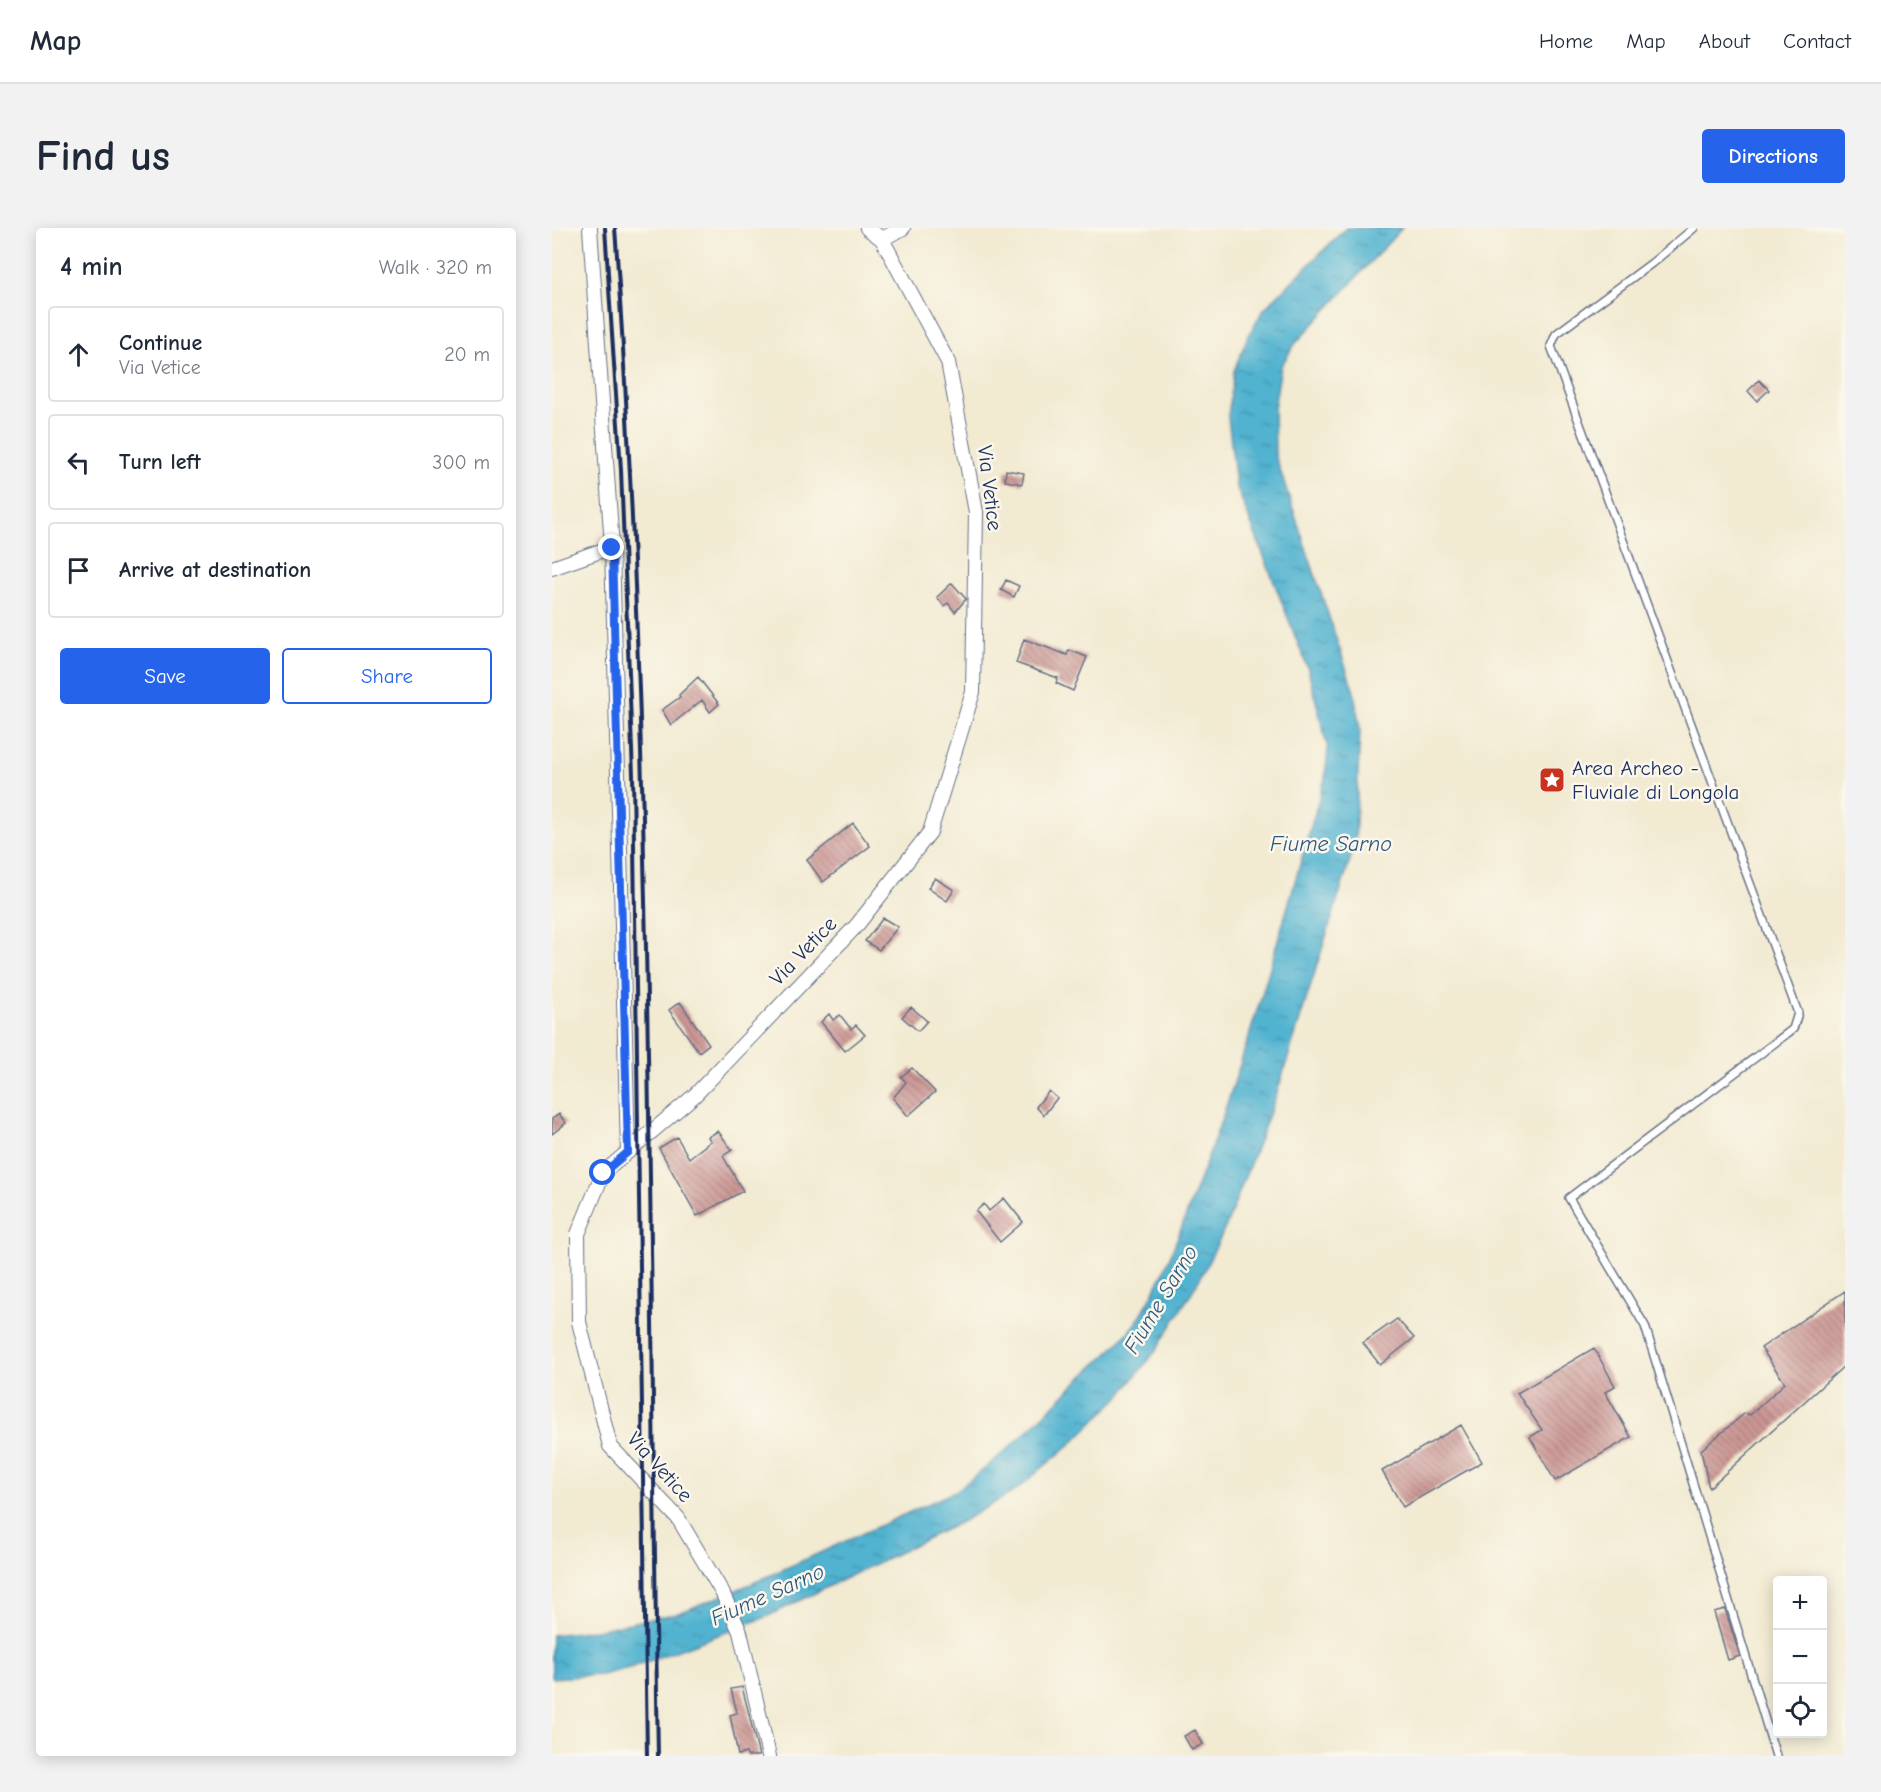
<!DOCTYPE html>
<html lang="en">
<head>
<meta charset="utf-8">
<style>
	:root { --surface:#fff; --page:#f2f2f3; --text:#1f2937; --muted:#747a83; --line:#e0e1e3; --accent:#2563eb }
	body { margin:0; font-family:"Comic Neue",sans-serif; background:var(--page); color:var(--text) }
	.controls { position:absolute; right:18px; bottom:18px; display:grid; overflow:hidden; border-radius:6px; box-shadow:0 3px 15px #0003 }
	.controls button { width:54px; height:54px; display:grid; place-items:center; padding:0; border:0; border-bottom:2px solid var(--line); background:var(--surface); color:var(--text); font:30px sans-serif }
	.stop { position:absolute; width:18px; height:18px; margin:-14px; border:4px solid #2563eb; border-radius:50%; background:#fff }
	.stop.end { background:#2563eb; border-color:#fff; box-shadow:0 2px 6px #0008 }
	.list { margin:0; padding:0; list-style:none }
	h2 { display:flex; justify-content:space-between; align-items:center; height:78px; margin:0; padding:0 24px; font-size:26px }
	h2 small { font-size:20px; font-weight:400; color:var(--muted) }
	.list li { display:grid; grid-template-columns:39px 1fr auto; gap:18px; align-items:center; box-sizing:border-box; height:96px; margin:0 12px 12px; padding:0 12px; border:2px solid var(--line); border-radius:6px }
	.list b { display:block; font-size:22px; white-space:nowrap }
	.list p { margin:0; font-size:20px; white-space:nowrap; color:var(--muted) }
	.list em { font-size:20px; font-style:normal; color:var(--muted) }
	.actions { display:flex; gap:12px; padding:18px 24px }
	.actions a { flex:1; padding:14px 0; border:2px solid var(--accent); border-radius:6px; text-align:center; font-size:21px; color:var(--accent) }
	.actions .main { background:var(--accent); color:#fff }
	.icon { flex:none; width:33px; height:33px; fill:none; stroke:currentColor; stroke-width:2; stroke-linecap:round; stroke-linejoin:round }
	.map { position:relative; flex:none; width:1293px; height:1528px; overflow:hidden; border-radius:6px }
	header { display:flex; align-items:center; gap:36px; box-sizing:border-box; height:84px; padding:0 30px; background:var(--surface); border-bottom:2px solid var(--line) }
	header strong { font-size:28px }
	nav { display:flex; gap:33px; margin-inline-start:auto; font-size:21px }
	.intro { display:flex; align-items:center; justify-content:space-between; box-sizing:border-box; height:144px; padding:0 36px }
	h1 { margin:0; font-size:42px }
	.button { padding:15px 27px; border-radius:6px; background:var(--accent); color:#fff; font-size:21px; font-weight:700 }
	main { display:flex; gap:36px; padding:0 36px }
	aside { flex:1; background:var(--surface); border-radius:6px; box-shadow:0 3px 15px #0003 }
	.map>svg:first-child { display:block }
</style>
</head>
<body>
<header>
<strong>Map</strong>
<nav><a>Home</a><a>Map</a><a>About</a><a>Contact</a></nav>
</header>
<div class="intro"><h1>Find us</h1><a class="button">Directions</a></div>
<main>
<aside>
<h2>4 min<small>Walk · 320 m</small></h2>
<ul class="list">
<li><svg class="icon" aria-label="ahead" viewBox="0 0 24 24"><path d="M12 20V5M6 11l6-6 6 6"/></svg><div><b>Continue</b><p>Via Vetice</p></div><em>20 m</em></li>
<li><svg class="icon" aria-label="left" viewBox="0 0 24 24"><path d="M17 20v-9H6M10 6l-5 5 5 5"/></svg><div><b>Turn left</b></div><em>300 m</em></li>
<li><svg class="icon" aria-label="arrive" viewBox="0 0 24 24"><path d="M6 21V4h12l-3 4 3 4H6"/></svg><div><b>Arrive at destination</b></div></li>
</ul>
<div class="actions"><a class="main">Save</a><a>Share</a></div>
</aside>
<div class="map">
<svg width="1293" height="1528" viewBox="0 0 1293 1528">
	<defs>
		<pattern id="water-ripples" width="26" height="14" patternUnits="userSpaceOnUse" patternTransform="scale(1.5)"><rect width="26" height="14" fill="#51b3d0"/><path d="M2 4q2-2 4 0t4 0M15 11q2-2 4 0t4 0" fill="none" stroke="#4292ac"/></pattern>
		<pattern id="building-back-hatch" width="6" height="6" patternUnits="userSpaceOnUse" patternTransform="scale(1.5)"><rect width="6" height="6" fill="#cc9794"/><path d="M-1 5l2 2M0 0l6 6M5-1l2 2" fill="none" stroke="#a57c7c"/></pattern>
	</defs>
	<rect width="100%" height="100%" fill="#fbf7ec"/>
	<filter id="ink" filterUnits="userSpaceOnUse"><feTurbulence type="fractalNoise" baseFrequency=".0167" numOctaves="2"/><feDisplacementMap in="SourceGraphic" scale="12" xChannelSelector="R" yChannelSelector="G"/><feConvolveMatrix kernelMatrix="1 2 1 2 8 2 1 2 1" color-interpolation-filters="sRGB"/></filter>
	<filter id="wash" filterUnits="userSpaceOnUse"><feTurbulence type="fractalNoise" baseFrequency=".008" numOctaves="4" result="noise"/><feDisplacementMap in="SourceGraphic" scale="24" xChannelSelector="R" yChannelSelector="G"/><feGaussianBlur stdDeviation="1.35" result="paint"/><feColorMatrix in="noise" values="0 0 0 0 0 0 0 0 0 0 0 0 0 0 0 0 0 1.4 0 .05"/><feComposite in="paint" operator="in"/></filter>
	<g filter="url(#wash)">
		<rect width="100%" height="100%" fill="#f2ead1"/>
		<path fill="url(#water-ripples)" stroke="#367197" stroke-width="1.5" d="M794,0H850L743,116L729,138L722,180L723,227L802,464L808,501L803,616L723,871L675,996L649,1049L605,1121L567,1169L521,1214L463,1263L409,1294L214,1389L81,1439L49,1447L0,1450V1407L44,1402L127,1385L199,1356L402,1264C449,1231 490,1189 530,1149C550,1130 574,1111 589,1087C613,1047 629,1001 645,958C697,825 732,688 773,551L776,521L756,441L684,257L676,189L682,143L696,108L712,81Z"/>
		<g id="blocks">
			<path fill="url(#building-back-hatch)" d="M1207,152L1217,162L1205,173L1196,163Z
				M454,242L472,245L470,256L453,253Z
				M454,352L467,358L462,369L449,362Z
				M400,355L414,371L403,384L396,375L392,378L385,369Z
				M472,411L515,427L517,422L535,429L521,463L504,455L506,450L464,435Z
				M146,449L167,476L158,484L150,472L119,497L110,482L128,469L127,467Z
				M301,595L318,618L271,654L255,632Z
				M383,650L402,662L395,673L376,660Z
				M331,690L346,699L327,722L313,713Z
				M128,774L157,816L147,824L117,782Z
				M359,779L375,793L366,803L350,789Z
				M277,786L281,792L288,787L299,801L304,797L313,807L293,823L269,794Z
				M360,840L383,864L356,888L341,870L354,854L349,849Z
				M497,863L505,870L492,887L484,879Z
				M7,886L14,895L0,906V891Z
				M166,903L180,922L171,928L191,963L145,988L107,920L125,909L137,930L159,913L156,909Z
				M452,970L471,994L448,1014L424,983L432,976L437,983Z
				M1293,1063V1137L1157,1260L1149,1222L1193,1185L1198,1187L1233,1155L1209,1120Z
				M845,1091L862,1110L828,1137L811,1115Z
				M1042,1120L1063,1158L1053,1164L1079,1209L1003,1253L978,1209L990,1202L965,1165Z
				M909,1197L930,1234L851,1279L830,1243Z
				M1173,1381L1188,1428L1176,1432L1162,1384Z
				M190,1459L196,1482L207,1528H195L194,1525L186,1527L178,1487L185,1485L179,1461Z
				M643,1502L651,1516L640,1522L632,1508Z"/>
		</g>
	</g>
	<g filter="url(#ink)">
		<use href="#blocks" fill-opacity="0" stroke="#667086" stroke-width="1.5"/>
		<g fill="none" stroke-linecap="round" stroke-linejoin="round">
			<g stroke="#667086" stroke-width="10">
				<path id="service" d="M1142,0L1100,35L1004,106L999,118L1246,785L1241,801L1017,970L1093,1098L1224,1528"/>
			</g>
			<g stroke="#667086" stroke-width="16">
				<path id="minor" d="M38,0L60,319L76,924
					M330,11L351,0
					M0,340L60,319
					M217,1528L188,1404L170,1364L126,1290L58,1218L27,1094L26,1006L51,945L143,867L305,697L378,604L421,464L424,284L396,134L330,11L315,0"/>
			</g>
			<use href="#service" stroke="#fff" stroke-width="7"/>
			<use href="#minor" stroke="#fff" stroke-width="14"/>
			<path stroke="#1b2f5e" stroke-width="4" d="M53,0L69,242L81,547L95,1528
				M63,0C100,509 97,1018 106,1528"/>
		</g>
	</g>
	<g fill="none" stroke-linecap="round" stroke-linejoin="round" filter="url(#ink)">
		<path stroke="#2563eb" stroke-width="8" d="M51,945L76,924L60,320"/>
	</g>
	<defs>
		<g id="sight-square" transform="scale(1.35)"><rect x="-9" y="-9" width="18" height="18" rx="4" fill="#c8321e" stroke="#fbf7ec"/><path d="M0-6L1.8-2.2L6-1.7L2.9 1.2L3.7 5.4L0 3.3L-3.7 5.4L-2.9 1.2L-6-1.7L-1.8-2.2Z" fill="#fff"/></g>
	</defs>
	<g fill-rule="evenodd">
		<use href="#sight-square" x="1000" y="552"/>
	</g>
	<g text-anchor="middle" stroke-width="5" stroke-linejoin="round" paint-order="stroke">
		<g font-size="21" fill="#1b2f5e" stroke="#fbf7ec">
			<text transform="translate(438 260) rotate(83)" y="7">Via Vetice</text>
			<text transform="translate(251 723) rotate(-46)" y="7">Via Vetice</text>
			<text transform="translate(108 1239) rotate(48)" y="7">Via Vetice</text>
		</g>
		<g font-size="21" fill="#1b2f5e" stroke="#fbf7ec" text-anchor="start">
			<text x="1020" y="547">Area Archeo -<tspan x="1020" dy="24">Fluviale di Longola</tspan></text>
		</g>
		<g font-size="22" font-style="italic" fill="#2b5780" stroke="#fbf7ec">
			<text x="779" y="623">Fiume Sarno</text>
			<text transform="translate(608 1071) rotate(-59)" y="8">Fiume Sarno</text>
			<text transform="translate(215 1366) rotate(-24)" y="8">Fiume Sarno</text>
		</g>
	</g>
</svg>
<div class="controls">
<button>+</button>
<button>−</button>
<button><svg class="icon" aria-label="locate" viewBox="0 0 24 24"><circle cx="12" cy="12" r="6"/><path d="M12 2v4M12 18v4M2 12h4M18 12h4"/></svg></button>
</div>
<div class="stop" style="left:51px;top:945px"></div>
<div class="stop end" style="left:60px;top:320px"></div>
</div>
</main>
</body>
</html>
